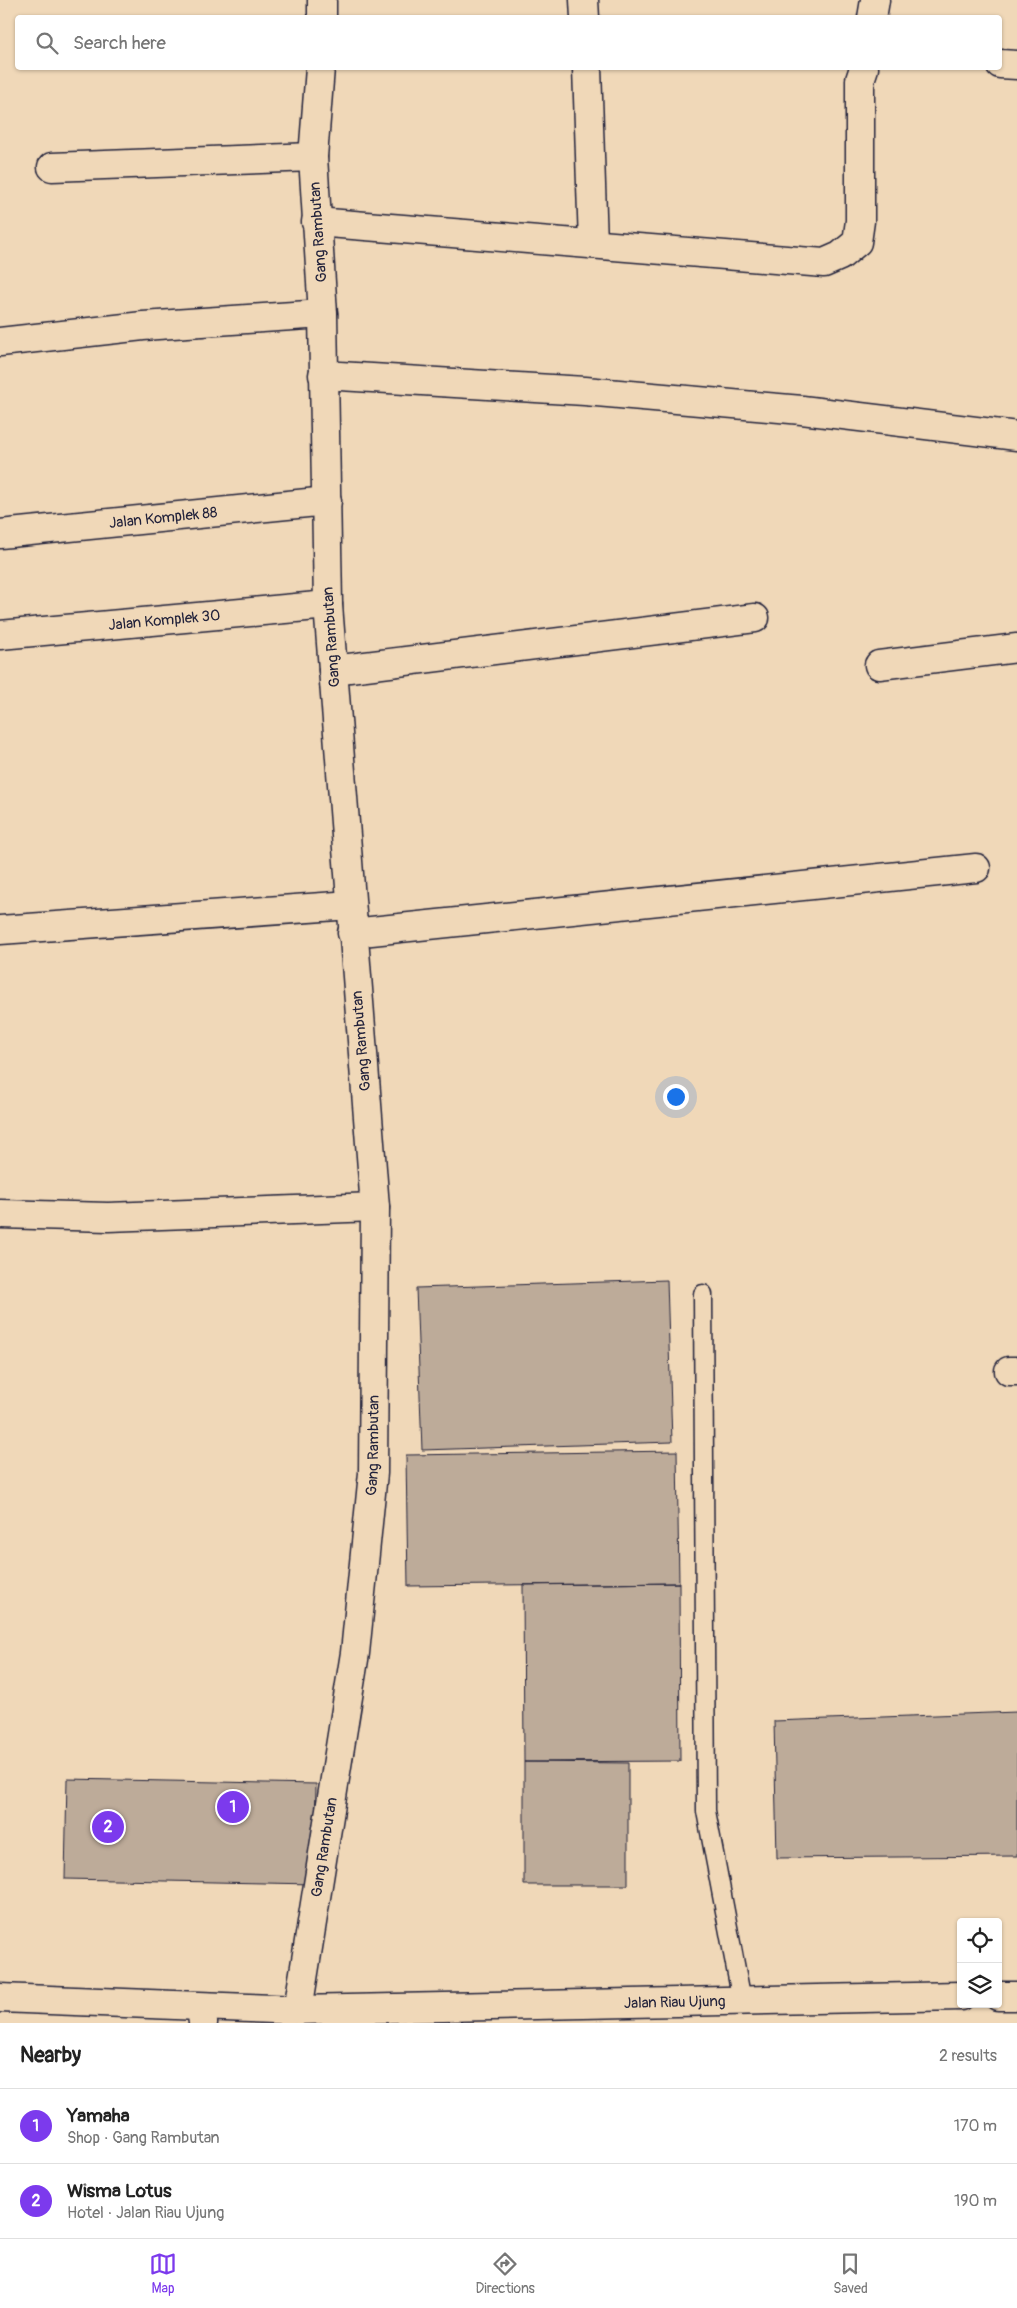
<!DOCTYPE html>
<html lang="en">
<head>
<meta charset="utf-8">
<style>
	:root { --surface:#fff; --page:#f2f2f2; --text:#222; --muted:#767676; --line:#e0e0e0; --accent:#7c3aed }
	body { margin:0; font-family:Pangolin,sans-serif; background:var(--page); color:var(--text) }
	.controls { position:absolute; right:15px; bottom:15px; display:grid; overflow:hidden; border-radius:5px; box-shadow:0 1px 4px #0004 }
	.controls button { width:45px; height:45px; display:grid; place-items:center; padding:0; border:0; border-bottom:1px solid var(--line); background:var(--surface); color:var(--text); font:25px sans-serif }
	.you { position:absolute; left:675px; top:1096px; width:18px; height:18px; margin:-12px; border:4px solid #fff; border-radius:50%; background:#1a73e8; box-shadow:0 0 0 8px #1a73e833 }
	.badge { display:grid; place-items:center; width:32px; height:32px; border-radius:50%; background:var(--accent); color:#fff; font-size:16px; font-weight:700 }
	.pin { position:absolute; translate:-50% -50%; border:2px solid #fff; box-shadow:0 1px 5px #0006 }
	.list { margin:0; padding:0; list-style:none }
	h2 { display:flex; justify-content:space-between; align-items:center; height:65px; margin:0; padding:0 20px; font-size:21px }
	h2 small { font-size:16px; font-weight:400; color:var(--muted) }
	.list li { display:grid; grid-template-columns:32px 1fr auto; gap:15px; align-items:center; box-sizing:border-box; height:75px; padding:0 20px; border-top:1px solid var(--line) }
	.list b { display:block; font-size:19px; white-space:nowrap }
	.list p { margin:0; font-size:16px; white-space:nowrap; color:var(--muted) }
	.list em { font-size:16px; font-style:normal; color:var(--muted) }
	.icon { flex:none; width:28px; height:28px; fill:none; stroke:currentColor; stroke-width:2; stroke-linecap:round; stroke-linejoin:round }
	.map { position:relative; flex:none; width:1017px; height:2023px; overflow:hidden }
	.search { position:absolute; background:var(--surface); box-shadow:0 1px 4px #0004; left:15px; right:15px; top:15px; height:55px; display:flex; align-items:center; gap:12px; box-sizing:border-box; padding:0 18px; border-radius:5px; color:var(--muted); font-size:19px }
	.sheet { height:215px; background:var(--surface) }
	nav { display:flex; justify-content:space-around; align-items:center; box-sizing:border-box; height:70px; border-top:1px solid var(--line); background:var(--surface); font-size:14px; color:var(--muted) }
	nav a { display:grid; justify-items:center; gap:2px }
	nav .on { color:var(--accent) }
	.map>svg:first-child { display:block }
</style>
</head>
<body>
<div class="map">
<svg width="1017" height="2023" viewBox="0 0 1017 2023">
	<rect width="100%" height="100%" fill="#f0d8b8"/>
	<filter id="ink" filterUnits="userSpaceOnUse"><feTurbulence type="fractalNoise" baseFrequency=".02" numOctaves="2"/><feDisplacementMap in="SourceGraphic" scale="10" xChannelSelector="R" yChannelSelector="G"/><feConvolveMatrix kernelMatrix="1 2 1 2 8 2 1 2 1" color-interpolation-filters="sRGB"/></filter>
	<g filter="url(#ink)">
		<path fill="#bdab99" stroke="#22223b" d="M667,1280L672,1442L422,1450L416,1288Z
			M677,1451L679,1583L408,1586L406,1455Z
			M679,1583L680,1761L524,1762L523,1585Z
			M1017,1712V1856L777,1858L774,1721Z
			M524,1762L628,1763V1885H524Z
			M67,1779L316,1784L314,1884L65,1879Z"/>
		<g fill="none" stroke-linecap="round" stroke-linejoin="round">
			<g stroke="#22223b" stroke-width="21">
				<path id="lane" d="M703,1294L706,1811L742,2001"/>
			</g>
			<g stroke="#22223b" stroke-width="31">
				<g id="street">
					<path d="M322,0V18"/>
					<path d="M584,0L585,18"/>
					<path d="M872,18L875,0"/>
					<path d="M1000,64L1017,65"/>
					<path d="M587,68L593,243"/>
					<path d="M52,167L313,157"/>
					<path d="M316,222L824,263L840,256L857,242L860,221V80L864,68"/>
					<path d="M0,342L143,326L323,314"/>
					<path d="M323,375L585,391L802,410L1017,436"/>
					<path id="s1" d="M0,534L327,501"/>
					<path id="s2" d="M0,635L328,605"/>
					<path d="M879,665L1017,648"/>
					<path d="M333,670L755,618"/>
					<path d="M0,930L351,905"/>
					<path d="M352,933L976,868"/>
					<path d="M0,1214L108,1217L375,1207"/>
					<path d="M1009,1371H1017"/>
					<path d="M201,2007L203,2023"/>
					<path id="s3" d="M298,2010L355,1653L373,1473L375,1207L328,605L323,314L313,157L320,68"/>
				</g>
			</g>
			<g stroke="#22223b" stroke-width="31">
				<g id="primary">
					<path d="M998,1996H1017"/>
					<path id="s4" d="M0,1998L298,2010L961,1996"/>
				</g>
			</g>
			<use href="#lane" stroke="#f0d8b8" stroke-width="18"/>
			<use href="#street" stroke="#f0d8b8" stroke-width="28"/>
			<use href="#primary" stroke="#f0d8b8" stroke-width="28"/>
		</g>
	</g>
	<g text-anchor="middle" stroke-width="5" stroke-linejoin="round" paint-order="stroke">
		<g font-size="15" fill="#22223b" stroke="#f0d8b8">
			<text transform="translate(318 232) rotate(-94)" y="5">Gang Rambutan</text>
			<text dy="5" stroke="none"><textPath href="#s1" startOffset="164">Jalan Komplek 88</textPath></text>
			<text dy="5" stroke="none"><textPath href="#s2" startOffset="165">Jalan Komplek 30</textPath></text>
			<text transform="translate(331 637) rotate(-94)" y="5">Gang Rambutan</text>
			<text transform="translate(361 1041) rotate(-95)" y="5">Gang Rambutan</text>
			<text dy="5" stroke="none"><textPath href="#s3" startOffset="570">Gang Rambutan</textPath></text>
			<text dy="5" stroke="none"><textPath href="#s3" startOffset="165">Gang Rambutan</textPath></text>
			<text dy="5" stroke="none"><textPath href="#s4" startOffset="675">Jalan Riau Ujung</textPath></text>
		</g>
	</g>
</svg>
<div class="controls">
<button><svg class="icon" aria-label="locate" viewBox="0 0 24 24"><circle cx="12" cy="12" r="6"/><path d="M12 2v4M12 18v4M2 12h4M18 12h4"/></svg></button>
<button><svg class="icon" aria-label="layers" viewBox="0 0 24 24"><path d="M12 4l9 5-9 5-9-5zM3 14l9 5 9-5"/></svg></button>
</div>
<div class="you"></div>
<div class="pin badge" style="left:233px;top:1807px">1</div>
<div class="pin badge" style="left:108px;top:1827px">2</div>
<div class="search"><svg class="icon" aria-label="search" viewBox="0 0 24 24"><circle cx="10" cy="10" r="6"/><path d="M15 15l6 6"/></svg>Search here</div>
</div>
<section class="sheet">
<h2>Nearby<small>2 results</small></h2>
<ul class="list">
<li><span class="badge">1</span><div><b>Yamaha</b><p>Shop · Gang Rambutan</p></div><em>170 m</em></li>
<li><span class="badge">2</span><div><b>Wisma Lotus</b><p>Hotel · Jalan Riau Ujung</p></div><em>190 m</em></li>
</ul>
</section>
<nav>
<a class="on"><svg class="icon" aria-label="map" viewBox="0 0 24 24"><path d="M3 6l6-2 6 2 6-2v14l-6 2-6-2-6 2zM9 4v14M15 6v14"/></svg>Map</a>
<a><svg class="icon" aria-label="directions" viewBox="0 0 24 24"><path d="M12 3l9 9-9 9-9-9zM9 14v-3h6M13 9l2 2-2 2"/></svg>Directions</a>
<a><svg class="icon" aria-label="saved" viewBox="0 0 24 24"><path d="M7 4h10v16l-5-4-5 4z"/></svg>Saved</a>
</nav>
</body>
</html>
